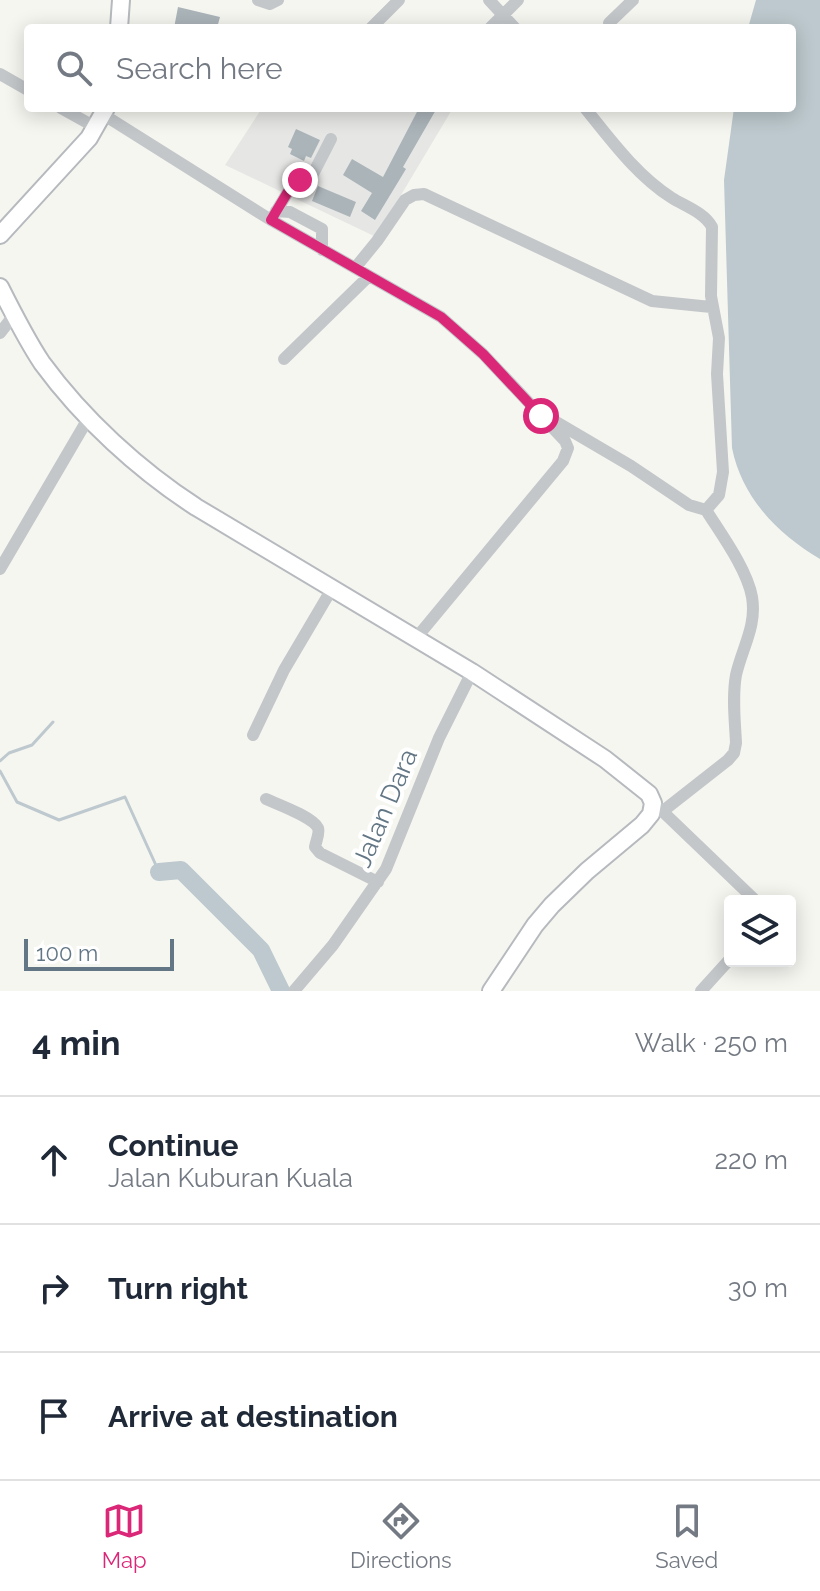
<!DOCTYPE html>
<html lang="en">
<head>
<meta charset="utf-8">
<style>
	:root { --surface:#fff; --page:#f6f6f7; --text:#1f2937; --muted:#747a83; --line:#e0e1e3; --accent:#db2777 }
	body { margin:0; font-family:Raleway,sans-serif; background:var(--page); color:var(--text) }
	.controls { position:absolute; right:24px; bottom:24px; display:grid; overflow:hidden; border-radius:8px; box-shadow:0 4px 20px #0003 }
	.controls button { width:72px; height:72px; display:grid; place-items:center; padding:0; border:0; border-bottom:2px solid var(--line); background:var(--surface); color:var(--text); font:40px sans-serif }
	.scale { position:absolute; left:24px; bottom:20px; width:150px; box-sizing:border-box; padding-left:8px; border:4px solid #627685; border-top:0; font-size:22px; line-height:28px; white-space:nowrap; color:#627685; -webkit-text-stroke:6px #fff; paint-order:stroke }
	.stop { position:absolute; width:24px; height:24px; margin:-18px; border:6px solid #db2777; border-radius:50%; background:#fff }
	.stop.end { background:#db2777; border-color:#fff; box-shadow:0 2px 8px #0008 }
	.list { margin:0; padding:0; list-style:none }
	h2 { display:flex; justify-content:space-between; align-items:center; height:104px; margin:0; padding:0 32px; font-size:34px }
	h2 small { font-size:26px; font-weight:400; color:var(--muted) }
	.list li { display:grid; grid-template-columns:52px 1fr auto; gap:24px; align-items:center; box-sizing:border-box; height:128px; padding:0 32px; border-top:2px solid var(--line) }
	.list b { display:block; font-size:30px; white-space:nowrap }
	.list p { margin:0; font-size:26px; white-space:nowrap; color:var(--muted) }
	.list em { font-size:26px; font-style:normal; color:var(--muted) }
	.icon { flex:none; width:44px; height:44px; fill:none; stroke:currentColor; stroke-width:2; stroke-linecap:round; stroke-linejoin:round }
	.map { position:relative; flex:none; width:820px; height:991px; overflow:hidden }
	.search { position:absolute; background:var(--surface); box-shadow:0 4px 20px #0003; left:24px; right:24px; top:24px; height:88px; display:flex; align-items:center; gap:20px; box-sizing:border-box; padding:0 28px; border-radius:8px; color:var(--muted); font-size:30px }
	.sheet { height:488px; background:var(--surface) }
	nav { display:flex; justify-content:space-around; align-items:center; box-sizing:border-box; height:112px; border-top:2px solid var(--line); background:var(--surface); font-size:22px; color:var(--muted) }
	nav a { display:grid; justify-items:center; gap:4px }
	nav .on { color:var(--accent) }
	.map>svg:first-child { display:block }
</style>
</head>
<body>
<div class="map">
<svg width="820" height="991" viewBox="0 0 820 991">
	<rect width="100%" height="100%" fill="#f6f6f1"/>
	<path fill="#e6e7e5" d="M262,108H453L376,237L225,165Z"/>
	<path fill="#bdc9ce" d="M756,0H820V559C778,534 742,498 732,448L724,180L734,108H792V28H748Z"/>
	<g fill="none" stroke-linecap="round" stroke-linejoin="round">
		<path stroke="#bdc9ce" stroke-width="3" d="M0,761L9,753L32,745L53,722
			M0,771L17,802L59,820L125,797L159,872"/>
		<path stroke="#bdc9ce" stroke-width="18" d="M159,872L181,870L261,950L281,991"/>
	</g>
	<path fill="#abb4b9" d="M178,7L220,17L217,28H174Z
		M419,108H437L403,167L406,169L375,220L361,211L372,193L343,175L352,159L383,177Z
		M296,129L320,140L311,158L306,156L304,161L290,154L292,149L288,147Z
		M318,186L356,202L350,217L312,201Z"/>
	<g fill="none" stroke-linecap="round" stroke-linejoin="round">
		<g stroke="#b6babe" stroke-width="20">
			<path id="major" d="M119,28L121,0
				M0,235L89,138L106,108
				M0,287C13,313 26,339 42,363C83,419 139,470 196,507L472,672L605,759L649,794L653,803L651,814L642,825L587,871L552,905L535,925L491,991"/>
		</g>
		<path stroke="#c3c7ca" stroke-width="12" d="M258,0L270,4L278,0
			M489,0L515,28
			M609,23L633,0
			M371,28L399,0
			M490,28L518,0
			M0,74L28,90
			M61,108L97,128
			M585,108C610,139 637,176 672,198C685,206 705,213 712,227L711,296L719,338L717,374L723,472L719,495L706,510
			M104,115L271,220L441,317L483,354L565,441L568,448L563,461L417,637
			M276,211L290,212L322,229V250
			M271,220L294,182L307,180L312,176L331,139
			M355,268L377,241L405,200L414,195L424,194L652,301L711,307
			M0,333L14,315
			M284,359L369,276
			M551,419L631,466L689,505L706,510
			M0,569L89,417
			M253,735L284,670L333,587
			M266,799C277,804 313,817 318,828C320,833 316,841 315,847L320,853L378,882
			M659,808L756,901
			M663,811L728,760L734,753L736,743C735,721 732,697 736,675C742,648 757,626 752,597C747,569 721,534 706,510
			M294,991L333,945L386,869L439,738L472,672
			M701,991L730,959"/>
		<use href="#major" stroke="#fff" stroke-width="16"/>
	</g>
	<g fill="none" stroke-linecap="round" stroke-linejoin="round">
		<path stroke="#db2777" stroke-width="10" d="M300,180L292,185L271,220L441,317L483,354L541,416"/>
	</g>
	<g text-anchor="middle" stroke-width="8" stroke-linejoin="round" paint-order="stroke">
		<g font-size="26" fill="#627685" stroke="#fff">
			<text transform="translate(385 808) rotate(-67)" y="9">Jalan Dara</text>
		</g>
	</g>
</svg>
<div class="controls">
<button><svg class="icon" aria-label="layers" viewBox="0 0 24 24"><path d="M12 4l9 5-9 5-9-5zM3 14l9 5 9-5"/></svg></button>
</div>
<div class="scale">100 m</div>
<div class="stop" style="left:541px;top:416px"></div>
<div class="stop end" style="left:300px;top:180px"></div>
<div class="search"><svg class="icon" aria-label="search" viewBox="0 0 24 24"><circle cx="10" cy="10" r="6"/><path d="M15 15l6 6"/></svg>Search here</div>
</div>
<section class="sheet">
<h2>4 min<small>Walk · 250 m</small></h2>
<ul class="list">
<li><svg class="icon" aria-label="ahead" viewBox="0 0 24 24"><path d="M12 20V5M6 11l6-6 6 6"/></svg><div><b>Continue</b><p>Jalan Kuburan Kuala</p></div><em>220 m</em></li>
<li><svg class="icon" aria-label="right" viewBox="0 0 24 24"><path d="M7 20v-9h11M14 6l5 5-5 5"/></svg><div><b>Turn right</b></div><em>30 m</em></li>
<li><svg class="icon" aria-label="arrive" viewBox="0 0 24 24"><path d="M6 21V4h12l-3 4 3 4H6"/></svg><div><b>Arrive at destination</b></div></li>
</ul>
</section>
<nav>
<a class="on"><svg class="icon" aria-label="map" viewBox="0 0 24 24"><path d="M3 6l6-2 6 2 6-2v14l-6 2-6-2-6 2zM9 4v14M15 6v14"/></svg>Map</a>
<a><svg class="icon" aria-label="directions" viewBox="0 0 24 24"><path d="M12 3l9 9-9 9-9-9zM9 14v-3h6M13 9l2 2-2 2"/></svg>Directions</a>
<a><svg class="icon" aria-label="saved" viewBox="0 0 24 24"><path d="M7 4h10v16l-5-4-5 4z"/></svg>Saved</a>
</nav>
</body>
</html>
